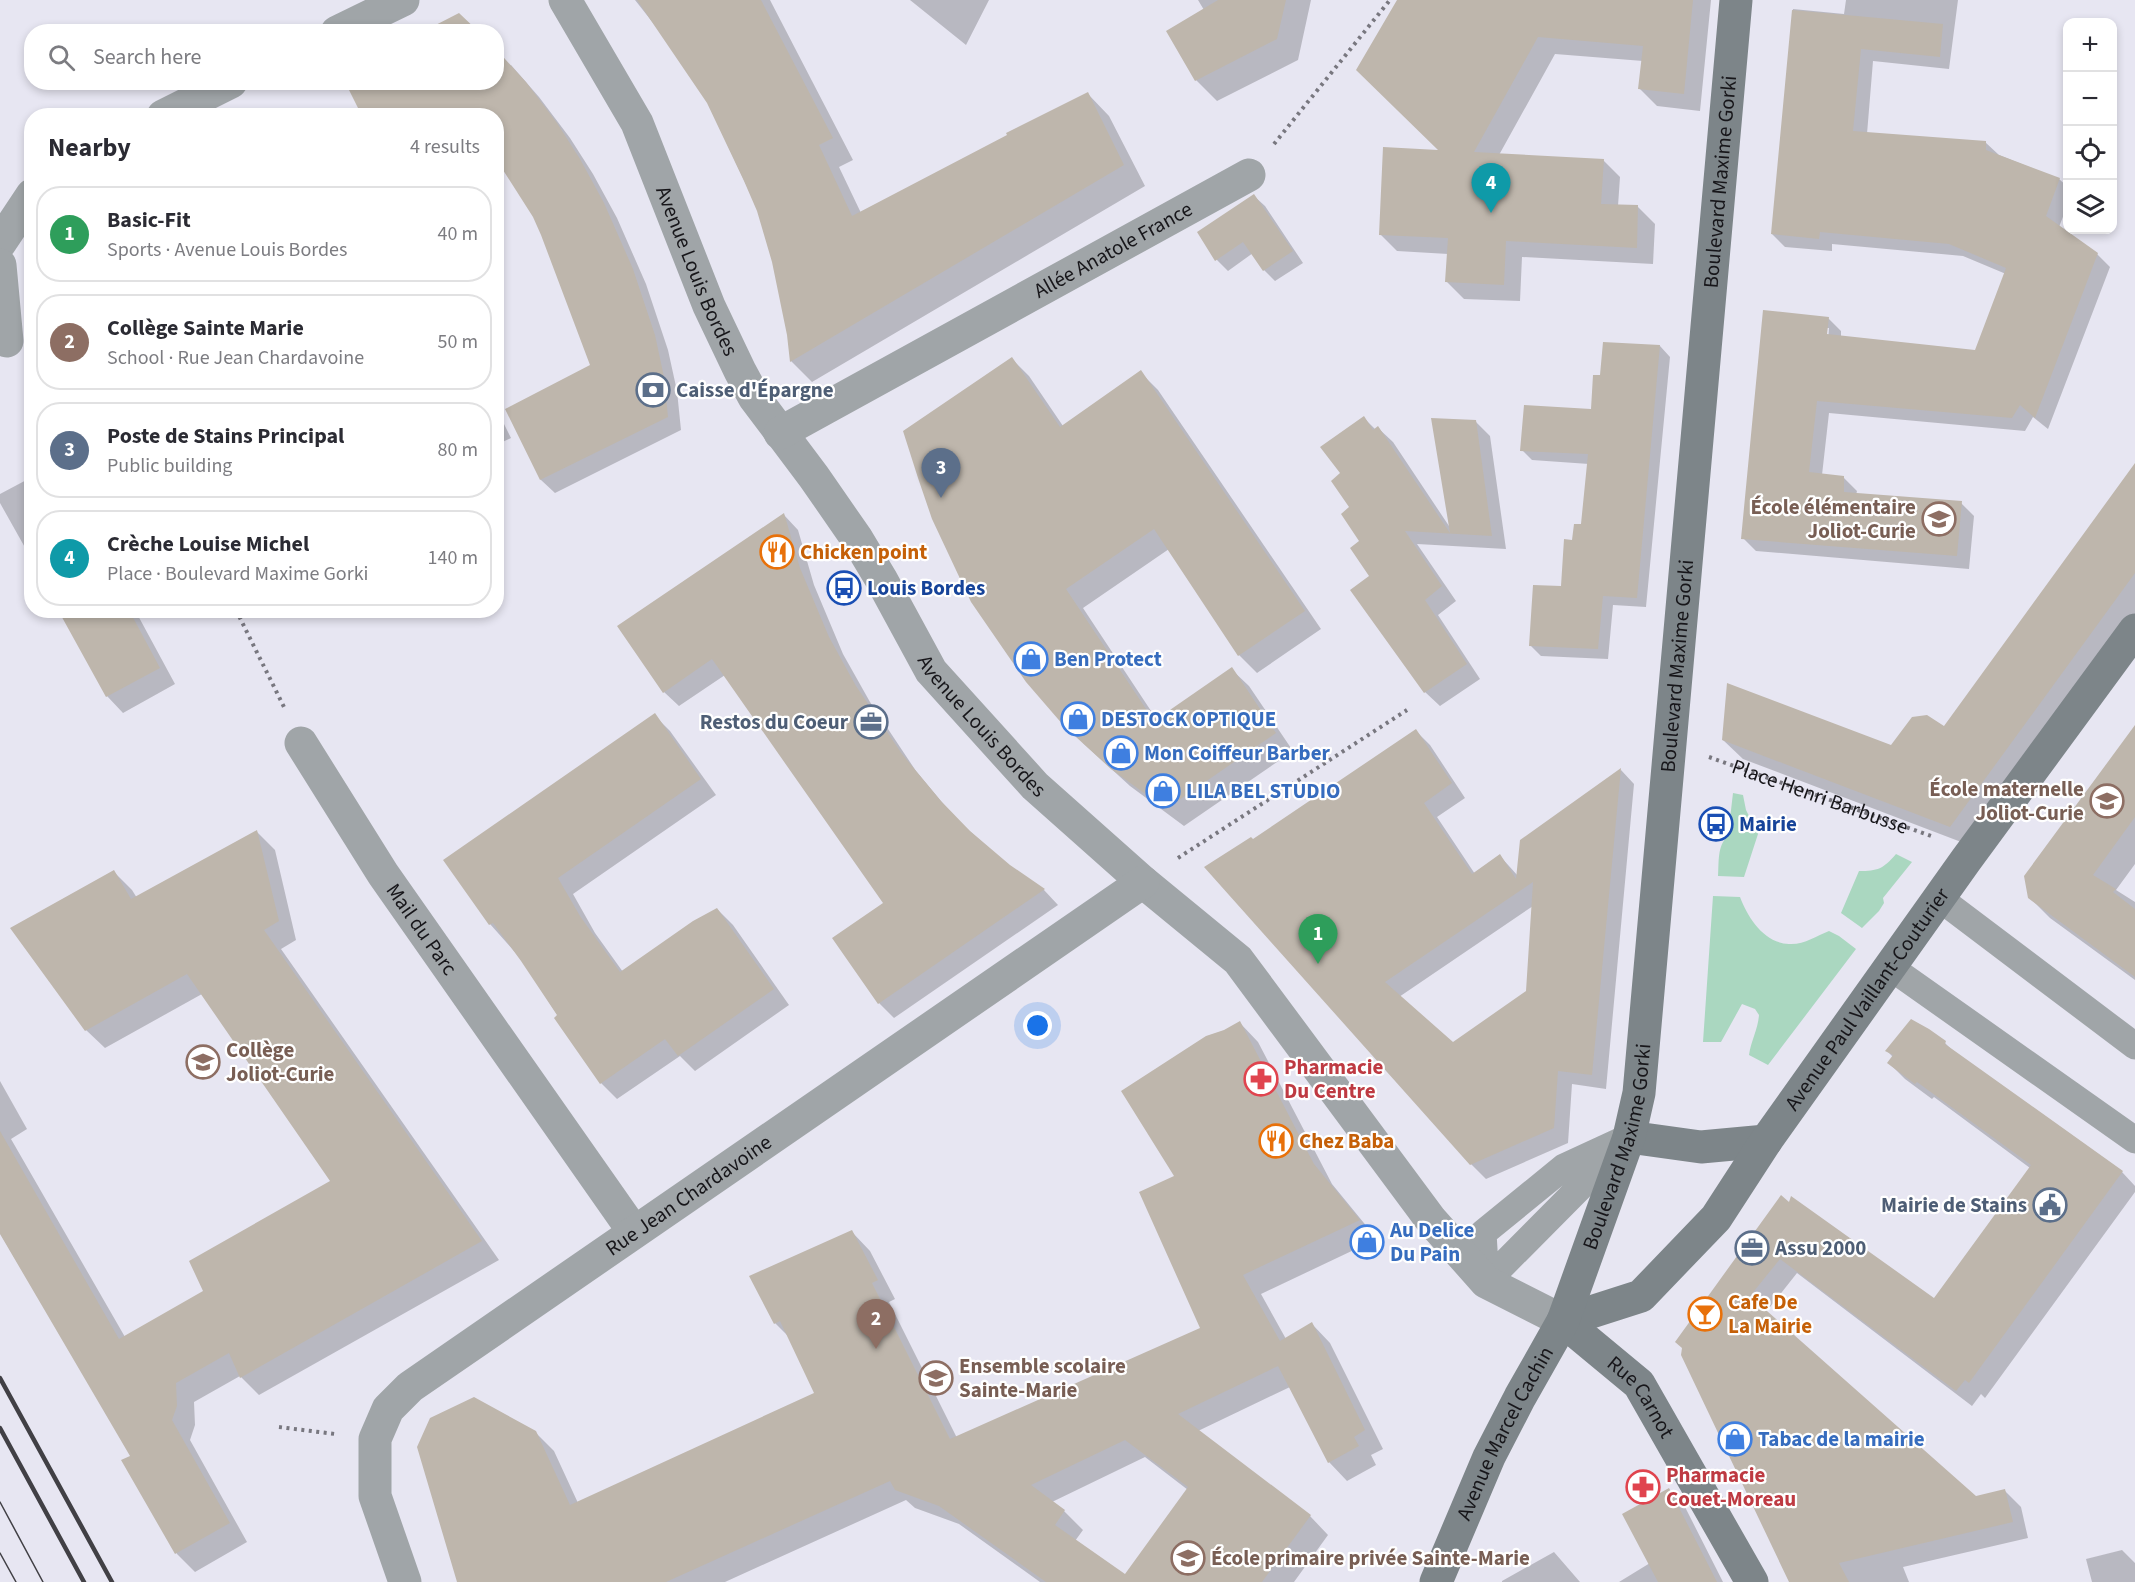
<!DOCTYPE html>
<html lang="en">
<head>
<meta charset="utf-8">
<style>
	:root { --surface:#fff; --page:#f2f2f3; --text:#2b2b33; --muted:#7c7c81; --line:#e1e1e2; --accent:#2563eb }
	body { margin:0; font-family:"Source Sans 3",sans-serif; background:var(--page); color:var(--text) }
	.controls { position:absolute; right:18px; top:18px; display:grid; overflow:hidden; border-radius:12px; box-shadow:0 3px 9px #0003 }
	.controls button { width:54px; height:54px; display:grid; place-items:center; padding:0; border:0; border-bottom:2px solid var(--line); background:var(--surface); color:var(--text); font:30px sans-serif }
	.you { position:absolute; left:1038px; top:1026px; width:21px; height:21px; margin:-15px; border:4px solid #fff; border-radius:50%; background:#1a73e8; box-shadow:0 0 0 9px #1a73e833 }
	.badge { display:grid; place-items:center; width:39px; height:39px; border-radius:50%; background:var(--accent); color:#fff; font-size:20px; font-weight:700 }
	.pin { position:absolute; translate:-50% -50px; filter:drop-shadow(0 2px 3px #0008) }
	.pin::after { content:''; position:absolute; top:32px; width:21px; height:18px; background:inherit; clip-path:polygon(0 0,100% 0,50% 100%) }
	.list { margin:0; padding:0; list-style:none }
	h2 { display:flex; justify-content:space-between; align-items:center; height:78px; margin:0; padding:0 24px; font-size:26px }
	h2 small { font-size:20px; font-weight:400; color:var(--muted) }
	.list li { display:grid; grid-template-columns:39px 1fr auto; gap:18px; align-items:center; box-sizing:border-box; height:96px; margin:0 12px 12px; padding:0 12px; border:2px solid var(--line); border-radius:24px }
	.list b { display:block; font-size:22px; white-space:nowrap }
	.list p { margin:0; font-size:20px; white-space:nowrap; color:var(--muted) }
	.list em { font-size:20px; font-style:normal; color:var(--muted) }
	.icon { flex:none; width:33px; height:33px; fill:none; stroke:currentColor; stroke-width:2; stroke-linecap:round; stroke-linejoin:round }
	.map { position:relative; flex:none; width:2135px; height:1582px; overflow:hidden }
	.search { position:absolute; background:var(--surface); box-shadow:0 3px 9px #0003; left:24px; top:24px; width:480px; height:66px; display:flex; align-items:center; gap:15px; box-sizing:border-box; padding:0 21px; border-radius:24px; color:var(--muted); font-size:22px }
	.panel { position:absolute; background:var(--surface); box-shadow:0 3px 9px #0003; left:24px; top:108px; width:480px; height:510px; border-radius:24px }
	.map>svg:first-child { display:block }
</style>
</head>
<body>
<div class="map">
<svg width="2135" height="1582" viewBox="0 0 2135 1582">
	<rect width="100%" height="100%" fill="#e7e6f2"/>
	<path fill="#aad7c0" d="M1733,793L1743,795L1746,810L1758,834L1744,877L1718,876C1719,863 1717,845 1728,836Z
		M1896,854L1912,862L1883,898L1884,903L1879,911L1862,928L1841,913L1859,871C1878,871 1883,869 1896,854Z
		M1713,896L1740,897C1748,918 1764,943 1789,944C1804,945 1816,936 1829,931L1839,936L1856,949L1768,1065L1749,1055C1751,1041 1758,1029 1759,1015L1755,1009L1742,1004L1721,1042H1703Z"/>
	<path fill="#0003" fill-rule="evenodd" d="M635,0H770L853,160L839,167L861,213L1088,94L1109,116L1145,186L812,382L791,361L788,335L773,262L758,210L708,103L672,47Z
		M910,0H989L966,45Z
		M1198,0H1311L1298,60L1217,101L1196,80L1204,10Z
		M1398,0H1711L1700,111L1657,106L1640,89L1643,61L1555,54L1499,155L1603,160L1620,177L1618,206L1638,207L1655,224L1653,264L1522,257L1520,301L1464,299L1447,282L1448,254L1397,251L1380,234L1441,152Z
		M1846,0H1958L1949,69L1873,61L1867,134L1985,142L1999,155L2059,179L2068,187V204L2059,227L2097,254L2110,267L2048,429L2033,417L2025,431L1829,413L1822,475L1844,478L1857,491L1856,495L1961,503L1974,516L1969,569L1756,551L1743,538L1828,318L1841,331V337L1976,351L2006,274L1963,256L1832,244V251L1785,247L1772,234L1793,9L1844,14ZM1826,328H1829L1828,342Z
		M511,65L539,97L570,138L593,174L617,218L646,284L668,350L677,391L681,430L555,493L541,480L507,410L592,366L496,82Z
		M1254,196L1265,206L1303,263L1275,281L1264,270L1253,253L1228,271L1217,260L1199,233Z
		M1660,346L1670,357L1646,607L1613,605L1608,659L1541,656L1531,646L1563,588L1573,541L1582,526L1589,464L1532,460L1522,450L1593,410L1601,376Z
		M1012,359L1029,376L1063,426L1140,372L1158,390L1321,629L1257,673L1239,655L1169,549L1083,608L1157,720L1231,669L1249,686L1293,751L1184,826L1130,786L1083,743Z
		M496,408L511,438L496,445Z
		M1364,418L1376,430L1378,428L1393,442L1451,529L1476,422L1490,436L1506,549L1417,544L1456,601L1438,615L1480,679L1440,706L1425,692L1371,576L1351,508L1343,473Z
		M2135,466V618L1969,845L1743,759L1723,740L1892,747L1945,728Z
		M32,477V560L0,503V494Z
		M784,515L798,530L814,585L843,654L870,702L916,771L955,818L1009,866L1044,890L1058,905L894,1018L879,1003L834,938L885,904L725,675L679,706L664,692Z
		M60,610H135L175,684L123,713L107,696Z
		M654,715L670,731L716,795L573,894L595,933L623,972L717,909L733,925L789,1005L695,1071L680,1056L617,1099L601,1083L522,960L490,924Z
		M2135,728V864L2116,890L2135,902V980L2050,918L2030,898Z
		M1416,731L1430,745L1465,798L1437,817L1475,874L1500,856L1518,876L1621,770L1634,784L1606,1089L1572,1084L1568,1143L1486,1179L1471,1164L1253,841ZM1533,906L1528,992L1453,1044L1399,997Z
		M257,832L275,850L296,940L281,949L499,1260L259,1395L240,1376L194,1402L195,1425L190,1440L247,1542L195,1572L177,1554L124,1461L132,1456L0,1233V1081L27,1129L11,1139L125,1337L205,1292L332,1182L202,994L105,1048L86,1030L114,872L132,890L137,898Z
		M1240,1023L1258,1042L1332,1184L1377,1239L1261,1294L1286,1339L1312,1324L1330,1343L1383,1449L1371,1455L1376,1465L1347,1481L1329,1462L1290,1387L1198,1431L1310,1516L1328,1535L1294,1582H1040L959,1524L915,1508L906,1500L725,1582H459L535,1432L554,1451L578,1503L816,1393L790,1338L775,1323L852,1232L870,1251L895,1299L889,1302L957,1438L1202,1329L1177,1176L1225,1031ZM1145,1457L1188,1490L1125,1576L1075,1541L1083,1530L1064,1511L1052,1502Z
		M1945,1043L1954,1052L2122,1172L2135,1186V1192L1985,1398L1981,1394L1972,1406L1797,1273L1766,1312L1975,1498L2005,1491L2021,1507L2028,1538L1903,1567L1909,1582H1791L1683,1355L1781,1197L1935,1300L2030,1168L1934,1097L1932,1099L1905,1079L1889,1063L1893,1057L1887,1051Z
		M1669,1490L1684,1505L1723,1582H1619L1650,1563Z
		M2122,1550L2135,1563V1582H2092L2086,1559Z
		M1554,1552L1580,1582H1502V1581Z"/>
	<path fill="#beb6ac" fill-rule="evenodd" d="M637,0H761L833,138L819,145L852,216L1007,135L1006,133L1088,92L1124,165L790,362L787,335L772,262L757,211L744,181L707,103Z
		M1218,0H1286L1277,39L1195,81L1166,31Z
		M1397,0H1693L1684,94L1638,89L1643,46L1538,37L1474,152L1604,159L1601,204L1638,205L1637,248L1506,241L1504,285L1445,282L1448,238L1379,235L1383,147L1438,150L1356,70Z
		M1792,10L1943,24L1940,57L1861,49L1853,131L1986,141V150L2060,178L2046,216L2098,253L2035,418L2020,405L2012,418L1817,401L1809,472L1844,476V492L1962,501L1957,556L1741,539L1763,310L1829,317L1827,334L1975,350L2006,268L1949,244L1820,232L1819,239L1771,234Z
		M459,13L479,32H422Z
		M496,49L526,82L557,123L580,159L604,203L633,269L655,335L664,377L668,417L540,480L505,409L590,365L541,235L533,217L496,159V116H362L345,82H496Z
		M1254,194L1293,251L1263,271L1243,242L1215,261L1197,232Z
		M1603,342L1660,345L1637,598L1603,596L1598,649L1529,646L1533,585L1561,586L1564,539L1572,540L1574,524H1581L1588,454L1520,451L1524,405L1591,409L1593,375H1600Z
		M1012,357L1060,427L1141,370L1305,611L1238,656L1154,529L1066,589L1154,721L1232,667L1276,733L1166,809L1111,769L1064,726L1026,682L971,602L932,519L918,478L903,431Z
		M1364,416L1373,430L1378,426L1450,533L1431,418L1476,420L1492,536L1405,531L1442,586L1425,600L1467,664L1424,693L1350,590L1369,576L1350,548L1359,541L1341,514L1349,507L1331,481L1340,473L1320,447Z
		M2135,463V573L1950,827L1722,740L1727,683L1891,745L1912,717L1927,715L1944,726Z
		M784,513L800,568L829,637L856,686L902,754L941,801L970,831L1010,865L1045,889L878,1004L832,938L883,903L712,659L663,693L617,626Z
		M58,610H129L160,668L106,697Z
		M655,713L701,779L558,878L580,916L620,972L693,921L717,908L774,989L678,1056L665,1039L600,1084L554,1018L557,1015L521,961L493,923L489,925L443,860Z
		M2135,725V817L2093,875L2116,889L2113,892L2135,909V977L2028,898L2024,876Z
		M1416,729L1452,783L1424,803L1472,874L1500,854L1516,879L1520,840L1621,768L1592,1075L1558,1071L1554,1128L1470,1165L1204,867L1251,837L1253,839ZM1533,882L1526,991L1453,1042L1385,982Z
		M257,830L279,921L264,930L482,1241L240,1378L229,1353L176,1383L177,1406L172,1420L230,1523L175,1554L121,1460L130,1456L0,1234V1131L119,1339L203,1291L189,1261L330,1181L187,974L85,1031L10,928L114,870L131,899Z
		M1911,1019L1929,1029L1946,1041L1945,1044L2123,1171L1969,1383L1965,1380L1956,1391L1780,1259L1750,1296L1976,1496L2005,1489L2013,1522L1839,1563L1849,1582H1789L1681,1355L1682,1348L1675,1342L1781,1195L1789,1202L1791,1196L1934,1298L2031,1165L1917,1082L1915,1084L1887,1063L1893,1055L1885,1051Z
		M1240,1021L1314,1164L1360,1220L1243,1275L1280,1341L1312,1322L1365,1430L1354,1437L1359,1446L1328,1463L1278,1366L1178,1414L1311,1515L1262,1582H1046L939,1506L895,1490L890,1481L666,1582H457L417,1447L430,1418L474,1397L536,1431L570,1505L814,1393L780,1321L774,1324L749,1276L852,1230L878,1280L872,1283L950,1439L1200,1328L1139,1192L1174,1176L1121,1091L1206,1036L1224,1030ZM1125,1440L1188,1487L1125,1574L1055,1525L1065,1510L1031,1485Z
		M1669,1488L1717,1582H1658L1622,1514Z"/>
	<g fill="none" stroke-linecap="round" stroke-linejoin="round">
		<g stroke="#78777f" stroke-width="4" stroke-dasharray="3 4.5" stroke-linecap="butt">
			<path d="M1274,144L1390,0"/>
			<path d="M236,610L284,707"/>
			<path id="s1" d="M1709,757L1934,837"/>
			<path d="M1178,858L1407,710"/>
			<path d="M279,1427L335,1434"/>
		</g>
		<path stroke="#a0a5a8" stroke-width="27" d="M1939,898L2135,1046
			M1890,967L2135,1140
			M1486,1282L1483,1233L1564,1167L1629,1137
			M1486,1282L1618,1149"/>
		<g stroke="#a0a5a8" stroke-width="33">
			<path id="s2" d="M565,0L637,123L709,306L740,371L754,397L814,477L857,539L881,579L931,671L1035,786L1143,882L1238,960L1431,1220L1486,1282L1563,1321"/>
			<path d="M337,32L403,0"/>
			<path d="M163,116L231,82"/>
			<path d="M0,243L32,195"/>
			<path d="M0,265L7,341"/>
			<path id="s3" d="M780,433L1249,175"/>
			<path id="s4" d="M301,743L383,874L634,1232"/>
			<path id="s5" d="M405,1582L375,1496V1439L388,1409L410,1387L1143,882"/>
		</g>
		<g stroke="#7d8589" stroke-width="33">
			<path d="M1629,1137L1701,1147L1766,1141"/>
			<path id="s6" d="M1563,1321L1641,1296L1716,1218L1766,1141L1966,860L2135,630"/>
			<path id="s7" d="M1563,1321L1639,1384L1752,1582"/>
			<path id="s8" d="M1436,1582L1489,1457L1520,1397L1563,1321L1629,1137L1639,1093L1736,0"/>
		</g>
		<path stroke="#414045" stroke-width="1.5" d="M0,1502L43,1582
			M0,1553L16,1582"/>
		<path stroke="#414045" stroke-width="4.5" d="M0,1378L112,1582
			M0,1428L84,1582"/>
	</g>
	<defs>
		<g id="bank-ring" transform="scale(1.725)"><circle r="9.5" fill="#fff" stroke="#5c6f8a" stroke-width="1.5"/><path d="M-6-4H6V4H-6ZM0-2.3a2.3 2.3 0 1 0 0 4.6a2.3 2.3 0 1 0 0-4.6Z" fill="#5c6f8a"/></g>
		<g id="school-ring" transform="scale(1.725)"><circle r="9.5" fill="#fff" stroke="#8d6e63" stroke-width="1.5"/><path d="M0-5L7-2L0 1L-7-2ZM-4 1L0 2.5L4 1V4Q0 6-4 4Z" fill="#8d6e63"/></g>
		<g id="restaurant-ring" transform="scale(1.725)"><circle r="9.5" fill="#fff" stroke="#e8710a" stroke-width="1.5"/><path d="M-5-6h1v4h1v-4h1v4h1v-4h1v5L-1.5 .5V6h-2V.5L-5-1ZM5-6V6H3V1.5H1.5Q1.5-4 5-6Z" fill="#e8710a"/></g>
		<g id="bus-ring" transform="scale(1.725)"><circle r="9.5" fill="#fff" stroke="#1a4fb4" stroke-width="1.5"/><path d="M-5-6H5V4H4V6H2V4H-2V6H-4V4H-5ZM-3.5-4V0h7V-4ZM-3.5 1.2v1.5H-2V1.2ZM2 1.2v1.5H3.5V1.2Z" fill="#1a4fb4"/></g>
		<g id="shop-ring" transform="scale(1.725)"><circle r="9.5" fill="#fff" stroke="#3f7fe0" stroke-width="1.5"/><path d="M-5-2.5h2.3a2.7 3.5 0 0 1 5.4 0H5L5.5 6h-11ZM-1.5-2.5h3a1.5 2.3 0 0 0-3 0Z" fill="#3f7fe0"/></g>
		<g id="office-ring" transform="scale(1.725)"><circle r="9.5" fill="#fff" stroke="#5c6f8a" stroke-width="1.5"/><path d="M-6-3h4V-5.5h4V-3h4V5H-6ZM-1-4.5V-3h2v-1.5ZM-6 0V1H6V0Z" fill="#5c6f8a"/></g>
		<g id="pharmacy-ring" transform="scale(1.725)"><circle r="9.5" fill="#fff" stroke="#e0444e" stroke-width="1.5"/><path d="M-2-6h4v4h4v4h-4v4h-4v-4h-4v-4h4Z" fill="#e0444e"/></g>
		<g id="civic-ring" transform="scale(1.725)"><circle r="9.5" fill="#fff" stroke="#5c6f8a" stroke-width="1.5"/><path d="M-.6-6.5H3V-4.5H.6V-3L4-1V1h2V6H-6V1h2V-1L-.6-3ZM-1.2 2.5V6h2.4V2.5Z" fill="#5c6f8a"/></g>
		<g id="bar-ring" transform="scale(1.725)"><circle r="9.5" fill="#fff" stroke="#e8710a" stroke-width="1.5"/><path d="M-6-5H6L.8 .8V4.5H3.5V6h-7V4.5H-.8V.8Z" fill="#e8710a"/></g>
	</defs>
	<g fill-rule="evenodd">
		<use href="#bank-ring" x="653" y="390"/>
		<use href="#school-ring" x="1939" y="519"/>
		<use href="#restaurant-ring" x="777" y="552"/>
		<use href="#bus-ring" x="844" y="588"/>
		<use href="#shop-ring" x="1031" y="659"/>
		<use href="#shop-ring" x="1078" y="719"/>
		<use href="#office-ring" x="871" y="722"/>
		<use href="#shop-ring" x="1121" y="753"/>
		<use href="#shop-ring" x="1163" y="791"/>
		<use href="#school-ring" x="2107" y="801"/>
		<use href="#bus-ring" x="1716" y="824"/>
		<use href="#school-ring" x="203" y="1062"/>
		<use href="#pharmacy-ring" x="1261" y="1079"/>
		<use href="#restaurant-ring" x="1276" y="1141"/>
		<use href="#civic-ring" x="2050" y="1205"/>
		<use href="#shop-ring" x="1367" y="1242"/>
		<use href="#office-ring" x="1752" y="1248"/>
		<use href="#bar-ring" x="1705" y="1314"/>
		<use href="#school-ring" x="936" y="1378"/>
		<use href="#shop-ring" x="1735" y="1439"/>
		<use href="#pharmacy-ring" x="1643" y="1487"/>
		<use href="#school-ring" x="1188" y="1558"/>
	</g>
	<g text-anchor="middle" stroke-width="4.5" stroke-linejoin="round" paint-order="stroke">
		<g font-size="21" fill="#17161a" stroke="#fff">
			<text dy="7" stroke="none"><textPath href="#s8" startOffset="1446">Boulevard Maxime Gorki</textPath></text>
			<text dy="7" stroke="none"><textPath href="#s3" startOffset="380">Allée Anatole France</textPath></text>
			<text dy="7" stroke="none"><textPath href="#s2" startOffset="302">Avenue Louis Bordes</textPath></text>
			<text dy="7" stroke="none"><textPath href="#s8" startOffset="960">Boulevard Maxime Gorki</textPath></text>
			<text dy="7" stroke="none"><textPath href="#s2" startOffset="842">Avenue Louis Bordes</textPath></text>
			<text dy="7" stroke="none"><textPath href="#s1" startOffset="118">Place Henri Barbusse</textPath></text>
			<text dy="7" stroke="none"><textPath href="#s4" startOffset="222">Mail du Parc</textPath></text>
			<text dy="7" stroke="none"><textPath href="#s6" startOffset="456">Avenue Paul Vaillant-Couturier</textPath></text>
			<text dy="7" stroke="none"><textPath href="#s8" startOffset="474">Boulevard Maxime Gorki</textPath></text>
			<text dy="7" stroke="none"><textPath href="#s5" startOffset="550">Rue Jean Chardavoine</textPath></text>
			<text dy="7" stroke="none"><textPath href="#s7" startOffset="110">Rue Carnot</textPath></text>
			<text dy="7" stroke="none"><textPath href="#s8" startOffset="164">Avenue Marcel Cachin</textPath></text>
		</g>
		<g font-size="21" font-weight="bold" fill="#4e5e75" stroke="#fff" text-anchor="start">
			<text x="676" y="397">Caisse d'Épargne</text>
			<text x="848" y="729" text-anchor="end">Restos du Coeur</text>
			<text x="2027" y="1212" text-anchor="end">Mairie de Stains</text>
			<text x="1775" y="1255">Assu 2000</text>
		</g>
		<g font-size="21" font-weight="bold" fill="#785e54" stroke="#fff" text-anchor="start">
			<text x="1916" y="514" text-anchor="end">École élémentaire<tspan x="1916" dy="24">Joliot-Curie</tspan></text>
			<text x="2084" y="796" text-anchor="end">École maternelle<tspan x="2084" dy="24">Joliot-Curie</tspan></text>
			<text x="226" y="1057">Collège<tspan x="226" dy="24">Joliot-Curie</tspan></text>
			<text x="959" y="1373">Ensemble scolaire<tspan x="959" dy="24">Sainte-Marie</tspan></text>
			<text x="1211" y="1565">École primaire privée Sainte-Marie</text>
		</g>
		<g font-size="21" font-weight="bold" fill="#c56008" stroke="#fff" text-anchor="start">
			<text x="800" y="559">Chicken point</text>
			<text x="1299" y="1148">Chez Baba</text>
			<text x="1728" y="1309">Cafe De<tspan x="1728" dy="24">La Mairie</tspan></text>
		</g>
		<g font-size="21" font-weight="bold" fill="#164399" stroke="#fff" text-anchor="start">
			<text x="867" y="595">Louis Bordes</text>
			<text x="1739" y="831">Mairie</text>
		</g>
		<g font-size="21" font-weight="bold" fill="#366cbe" stroke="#fff" text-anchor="start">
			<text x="1054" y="666">Ben Protect</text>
			<text x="1101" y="726">DESTOCK OPTIQUE</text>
			<text x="1144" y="760">Mon Coiffeur Barber</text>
			<text x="1186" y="798">LILA BEL STUDIO</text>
			<text x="1390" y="1237">Au Delice<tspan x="1390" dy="24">Du Pain</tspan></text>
			<text x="1758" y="1446">Tabac de la mairie</text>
		</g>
		<g font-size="21" font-weight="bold" fill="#be3a42" stroke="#fff" text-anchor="start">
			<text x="1284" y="1074">Pharmacie<tspan x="1284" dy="24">Du Centre</tspan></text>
			<text x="1666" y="1482">Pharmacie<tspan x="1666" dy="24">Couet-Moreau</tspan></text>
		</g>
	</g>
</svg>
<div class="controls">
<button>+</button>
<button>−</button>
<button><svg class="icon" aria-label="locate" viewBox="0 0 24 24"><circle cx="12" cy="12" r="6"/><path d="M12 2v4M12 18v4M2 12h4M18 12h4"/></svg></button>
<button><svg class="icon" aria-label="layers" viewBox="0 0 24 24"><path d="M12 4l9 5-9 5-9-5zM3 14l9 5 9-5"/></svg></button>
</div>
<div class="you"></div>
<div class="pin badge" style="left:1318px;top:964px;background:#2e9e5b">1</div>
<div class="pin badge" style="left:876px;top:1349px;background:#8d6e63">2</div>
<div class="pin badge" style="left:941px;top:498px;background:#5c6f8a">3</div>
<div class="pin badge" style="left:1491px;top:213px;background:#0f9aa8">4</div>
<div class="search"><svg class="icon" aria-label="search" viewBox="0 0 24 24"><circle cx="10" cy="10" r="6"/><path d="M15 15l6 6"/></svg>Search here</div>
<section class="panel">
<h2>Nearby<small>4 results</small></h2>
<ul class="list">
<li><span class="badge" style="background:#2e9e5b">1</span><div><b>Basic-Fit</b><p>Sports · Avenue Louis Bordes</p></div><em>40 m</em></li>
<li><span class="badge" style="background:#8d6e63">2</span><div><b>Collège Sainte Marie</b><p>School · Rue Jean Chardavoine</p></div><em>50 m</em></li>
<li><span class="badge" style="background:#5c6f8a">3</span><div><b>Poste de Stains Principal</b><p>Public building</p></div><em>80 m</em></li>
<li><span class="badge" style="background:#0f9aa8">4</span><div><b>Crèche Louise Michel</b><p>Place · Boulevard Maxime Gorki</p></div><em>140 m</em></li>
</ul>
</section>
</div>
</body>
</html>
